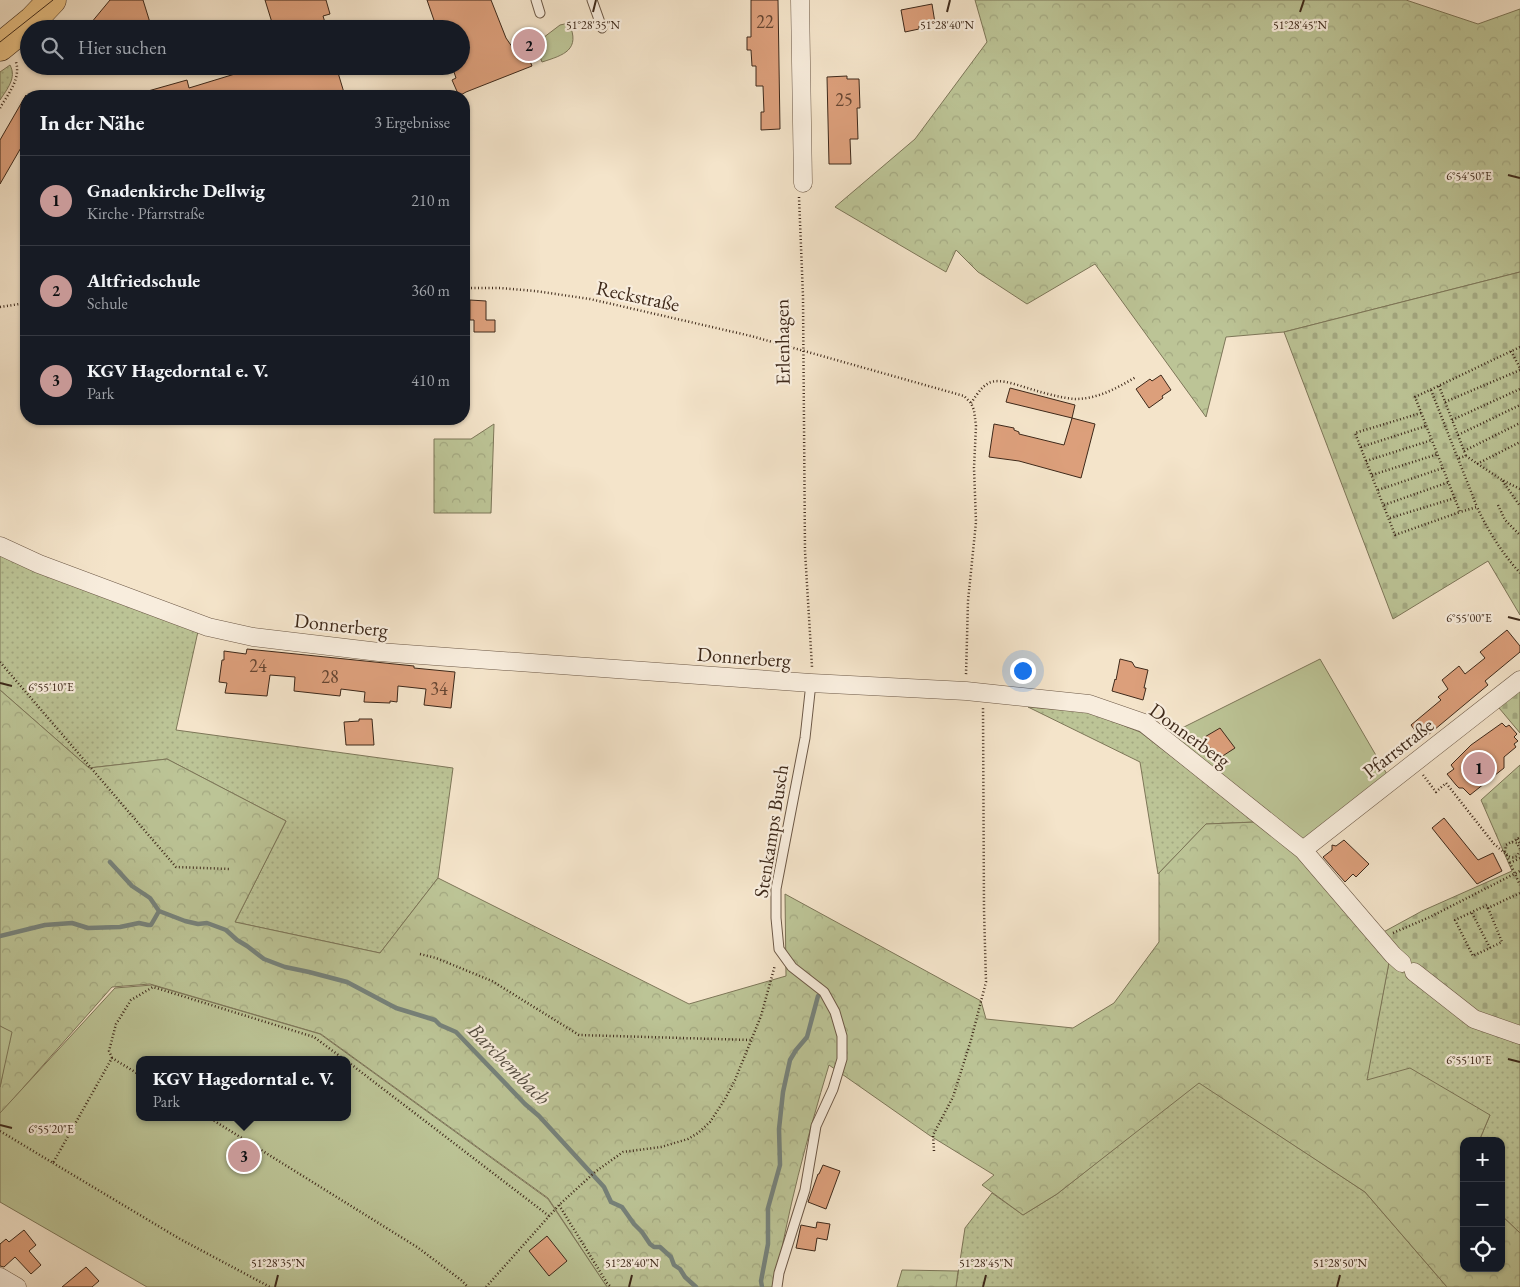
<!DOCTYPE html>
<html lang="de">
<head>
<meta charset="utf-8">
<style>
	:root { --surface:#171b24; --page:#20242c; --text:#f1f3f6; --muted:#9ea1a6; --line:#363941; --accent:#c59692 }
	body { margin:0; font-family:"EB Garamond",serif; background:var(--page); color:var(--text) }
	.controls { position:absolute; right:15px; bottom:15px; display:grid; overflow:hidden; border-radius:10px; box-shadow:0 1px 4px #0004 }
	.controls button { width:45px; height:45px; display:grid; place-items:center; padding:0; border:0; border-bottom:1px solid var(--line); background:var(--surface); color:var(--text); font:25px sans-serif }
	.you { position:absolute; left:1022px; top:670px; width:18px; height:18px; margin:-12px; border:4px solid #fff; border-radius:50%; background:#1a73e8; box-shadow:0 0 0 8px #1a73e833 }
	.badge { display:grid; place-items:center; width:32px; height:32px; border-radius:50%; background:var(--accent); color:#111; font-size:16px; font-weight:700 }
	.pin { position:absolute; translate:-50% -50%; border:2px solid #fff; box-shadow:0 1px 5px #0006 }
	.popup { position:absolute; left:136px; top:1056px; width:215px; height:65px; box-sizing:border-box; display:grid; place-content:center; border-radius:10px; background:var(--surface); filter:drop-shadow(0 1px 4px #0005); font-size:16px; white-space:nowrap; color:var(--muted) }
	.popup b { font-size:19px; color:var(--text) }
	.popup::after { content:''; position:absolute; left:50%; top:100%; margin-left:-10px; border:10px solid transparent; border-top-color:var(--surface) }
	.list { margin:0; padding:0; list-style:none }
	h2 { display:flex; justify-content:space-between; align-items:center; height:65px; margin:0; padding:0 20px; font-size:21px }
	h2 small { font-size:16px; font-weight:400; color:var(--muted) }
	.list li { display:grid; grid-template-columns:32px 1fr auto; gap:15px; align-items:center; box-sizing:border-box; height:90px; padding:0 20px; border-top:1px solid var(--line) }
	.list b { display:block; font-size:19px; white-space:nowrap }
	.list p { margin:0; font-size:16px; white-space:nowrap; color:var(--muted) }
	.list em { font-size:16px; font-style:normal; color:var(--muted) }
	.icon { flex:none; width:28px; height:28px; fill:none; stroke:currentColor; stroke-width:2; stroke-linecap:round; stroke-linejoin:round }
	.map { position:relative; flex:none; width:1520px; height:1287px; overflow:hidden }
	.search { position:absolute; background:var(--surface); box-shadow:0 1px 4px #0004; left:20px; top:20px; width:450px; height:55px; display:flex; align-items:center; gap:12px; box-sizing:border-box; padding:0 18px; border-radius:28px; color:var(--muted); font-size:19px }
	.panel { position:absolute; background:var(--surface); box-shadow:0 1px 4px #0004; left:20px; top:90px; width:450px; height:335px; border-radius:20px }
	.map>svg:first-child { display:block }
</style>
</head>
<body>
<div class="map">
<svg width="1520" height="1287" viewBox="0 0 1520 1287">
	<defs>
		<pattern id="grass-dots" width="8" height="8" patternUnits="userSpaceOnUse" patternTransform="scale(1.25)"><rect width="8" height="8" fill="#bcc496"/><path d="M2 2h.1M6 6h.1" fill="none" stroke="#a3a881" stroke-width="1.8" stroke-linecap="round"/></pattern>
		<pattern id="forest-crowns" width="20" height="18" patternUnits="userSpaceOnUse" patternTransform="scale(1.25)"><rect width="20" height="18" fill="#bcc496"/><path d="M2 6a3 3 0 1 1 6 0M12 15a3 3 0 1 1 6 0" fill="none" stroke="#a3a881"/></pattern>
		<pattern id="cemetery-stones" width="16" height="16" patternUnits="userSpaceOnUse" patternTransform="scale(1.25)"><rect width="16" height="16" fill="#bcc496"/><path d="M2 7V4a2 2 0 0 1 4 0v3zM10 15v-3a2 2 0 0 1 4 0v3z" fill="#a3a881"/></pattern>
	</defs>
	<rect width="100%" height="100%" fill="#f4e4ca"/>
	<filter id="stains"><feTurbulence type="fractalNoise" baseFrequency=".004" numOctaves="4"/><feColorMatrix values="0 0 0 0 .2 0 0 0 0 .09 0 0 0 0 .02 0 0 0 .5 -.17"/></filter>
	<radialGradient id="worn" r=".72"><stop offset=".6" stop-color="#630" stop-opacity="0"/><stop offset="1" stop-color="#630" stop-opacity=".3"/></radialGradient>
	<path fill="url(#grass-dots)" stroke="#7d7658" d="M10,65C17,78 7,89 0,100V72Z
		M0,546L199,627L176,730L453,768L438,878L380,953L235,922L286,821L167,759L89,768L0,690Z
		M1028,707L1089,712L1140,732L1256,822L1206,824L1158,874L1140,762Z
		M1390,957L1520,1037V1233L1501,1215V1141H1479L1490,1115L1366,1081Z
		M1199,1082L1365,1192L1447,1287H956L965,1228L992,1193L1023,1215L1057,1194Z"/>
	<path fill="url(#forest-crowns)" stroke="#7d7658" d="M975,0H1406L1478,24L1520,9V272L1284,332L1226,337L1206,417L1095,264L1027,304L978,272L956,250L946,272L835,207L915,139L987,42Z
		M494,424L491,513H434V439H471Z
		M0,690L89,768L167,759L286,821L235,922L380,953L438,878L689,1004L786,976L785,894L981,1001L986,1019L1073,1028L1114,1003L1159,942V873L1206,824L1256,822L1301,851L1390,957L1367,1080L1410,1068L1490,1115L1479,1141H1464V1268H1501V1215L1520,1233V1287H1447L1365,1192L1199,1083L1057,1194L1023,1215L982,1185L994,1175L929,1135L829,1065C807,1138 787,1212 775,1287H607L548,1198L321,1034L150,984L112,987L0,1114V1088L10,1032L0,1026Z
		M902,1270L958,1271L956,1287H897Z"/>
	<path fill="url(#cemetery-stones)" stroke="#7d7658" d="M1520,272V615L1488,561L1393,619L1284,332Z
		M1520,681V733L1494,702Z
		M1520,765V1034L1475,1019L1395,955L1378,935L1422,911L1512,871L1481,800Z"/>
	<path fill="#bcc496" stroke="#7d7658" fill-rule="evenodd" d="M569,23C581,50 564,55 542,62L535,44L560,25Z
		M1320,659L1388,776L1302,846L1164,737Z
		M152,985L320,1034L548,1199L607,1287H147L0,1202V1113L115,988ZM140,1060H348V1117H140Z
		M0,1026L12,1032L0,1087Z"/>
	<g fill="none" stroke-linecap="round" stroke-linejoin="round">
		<path stroke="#76827b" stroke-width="4.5" d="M110,862L132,886L150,898L159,911
			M0,936L45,925L72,923L88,928L120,927L139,923L148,925H151L159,911L185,921L198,924L207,923L226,930L237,940L247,946L264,959L285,967L309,972L347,982L396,1008L435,1020L440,1025L456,1032L525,1104L539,1116L604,1187L611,1202L622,1207L634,1224L642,1232L650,1244L654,1247H660L671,1257L674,1265L680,1269L685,1277L696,1287
			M762,1287L761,1281L768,1244V1208L780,1165L779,1129L783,1092L790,1060L796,1050L807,1037L818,996"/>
	</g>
	<path fill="#dc9f7b" stroke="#3e291a" d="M110,0H143L152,29H138L137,24L122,29H86Z
		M265,0H326L330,14L323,16L327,29H302L301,24L286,29H274Z
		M427,0H491L506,38L517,54L526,51L532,66L466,92L459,96L452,80L456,78L452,66H461V29H437Z
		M751,0H778L780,129L761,130V112H764L763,86H756V66H752L751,50H747V37H751Z
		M932,4L935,23L919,26V29L905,32L901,10Z
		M261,66H336L345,96H141V93L187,80L189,88Z
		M847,76V79H859L860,108H857L858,139H850L851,164H829L827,77Z
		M26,95V139L0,184V140Z
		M470,300L486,301V320H495V332H474V320H470Z
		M1161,375L1171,390L1162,396L1163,398L1149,408L1136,389L1150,379L1152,381Z
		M1010,388L1075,405L1072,418L1006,402Z
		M1072,418L1095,424L1081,478L1019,461L989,457L994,424L1014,428V430L1019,432V434L1064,445Z
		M1507,630L1520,646V652L1485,681L1488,685L1422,740L1411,725L1441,700L1438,697L1448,689L1442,680L1459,666L1465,674L1485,658L1480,652Z
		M247,649L414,666V668L455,672L451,708L424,705L426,689L398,686L397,702L390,701V703L364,702L365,692L341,689L340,696L294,691L295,677L270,675L267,696L225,693L227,683L219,682L222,660H224V651L246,654Z
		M1120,659L1132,662L1135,667L1148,670L1144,688H1146L1143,700L1112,691L1115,679L1116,680Z
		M359,719H372L374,745H346L344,722L359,721Z
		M1502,723L1506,727L1509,725L1517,734L1514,737L1518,741L1514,744L1516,747L1504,757V768L1470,795L1463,788H1459L1456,785L1447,774L1454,769L1451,765L1471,745Z
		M1220,728L1235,748L1218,759L1203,738Z
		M1444,818L1478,860L1493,853L1502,871L1477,884L1432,828Z
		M1344,840L1369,864L1356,877L1353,874L1345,882L1323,857L1332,850V845L1336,846Z
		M823,1165L840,1171L826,1209L808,1202L818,1174H819Z
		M817,1222L830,1224L827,1240L817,1238L815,1251L796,1248L801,1225L816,1228Z
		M24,1230L36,1245L29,1251L41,1265L31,1274L15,1257L4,1267L0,1266V1244L6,1239L9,1242Z
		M547,1236L567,1261L549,1276L529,1251Z
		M86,1267L99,1281L92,1287H62Z"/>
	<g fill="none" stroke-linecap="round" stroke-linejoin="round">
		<g stroke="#6c5846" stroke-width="11">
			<path id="lane" d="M536,0L540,13
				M592,0L602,28
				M777,1287L779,1273L805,1190L816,1126L833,1089L842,1059V1036L835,1012L824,992L792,967L779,949L776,918V889L805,738L811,683"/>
		</g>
		<g stroke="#6c5846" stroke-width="19">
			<path id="street" d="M800,0L803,183
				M0,546L39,564L173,614L208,627L253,637L379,652L811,683L966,691L1089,704L1144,723L1303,850L1393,955L1402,963
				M1303,850L1520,680
				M1414,972L1474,1019L1520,1035
				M0,1277L17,1287"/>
		</g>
		<g stroke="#3e291a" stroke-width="29">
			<path id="primary" d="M0,47L33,20L52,0"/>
		</g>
		<path stroke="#3e291a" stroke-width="2.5" stroke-dasharray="1 2.5" stroke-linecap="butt" d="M0,108C8,94 21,79 16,62
			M799,197L803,296L805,551L812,667
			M464,288H500L535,291L590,299L751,336L964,396L971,403L974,410L976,426L974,468L976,522L968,601L966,675
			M0,307L26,303
			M1520,347L1415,397L1460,512L1477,507C1488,531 1502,553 1520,573
			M1511,351L1520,368
			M1439,386L1466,456
			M1431,390L1477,507
			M1445,402L1520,370
			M971,403C976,396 981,387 989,383C1000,377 1022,387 1034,390C1047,394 1062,398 1075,399C1098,399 1117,388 1136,377
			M1421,413L1355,433L1395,535L1460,512
			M1452,420L1520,389
			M1458,435L1520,405
			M1361,447L1426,426
			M1464,451L1520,423
			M1459,458L1466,456L1502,480
			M1366,461L1432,440
			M1477,464L1520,442
			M1372,475L1438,454
			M1520,489L1502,480L1520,506
			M1378,490L1443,468
			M1384,505L1449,482
			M1498,505L1505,520L1520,535
			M1390,518L1455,498
			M0,662L176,867L231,869
			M1423,775L1436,792L1446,783L1494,844L1506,854L1510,863
			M1517,839L1520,844
			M1512,842L1520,837
			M1520,849L1517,843L1511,842L1506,845L1505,851C1507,857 1512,859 1517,856L1520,851
			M1520,858L1510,863L1520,885
			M1488,908L1502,942L1473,956L1455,920L1487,905L1488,908L1520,893
			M1472,913L1490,948
			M1393,933L1430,917L1520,871
			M420,954L436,958L492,981L579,1035L751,1040
			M112,1058L109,1051L116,1024L131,1000L153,987L314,1037L345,1060
			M348,1062L549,1216
			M208,1117L417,1247L461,1280L468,1287
			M0,1131L53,1163L112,1058L140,1075
			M934,1151L933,1135L953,1097L971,1040L986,982L984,910L983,707
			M53,1163L180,1239L270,1287
			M559,1205L607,1283L611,1287
			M486,1287L559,1205L595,1172L623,1152L661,1147L688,1139L698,1133L710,1122L725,1099L735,1080L761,1016L775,965"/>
		<use href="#lane" stroke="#f8eddd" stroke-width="9"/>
		<use href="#street" stroke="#f8eddd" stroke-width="18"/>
		<use href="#primary" stroke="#eac285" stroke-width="28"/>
		<path stroke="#3e291a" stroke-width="1" d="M0,42L53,0"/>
	</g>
	<path fill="none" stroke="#3e291a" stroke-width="2" d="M593,12L596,0M947,12L950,0M1300,12L1304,0M1508,175L1520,178M1508,617L1520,620M0,683L12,686M1508,1059L1520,1062M0,1125L12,1128M275,1287L278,1275M629,1287L632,1275M983,1287L986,1275M1337,1287L1340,1275"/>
	<g text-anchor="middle" stroke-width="4.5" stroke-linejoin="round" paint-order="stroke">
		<g font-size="18" fill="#664632">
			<text x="765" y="28">22</text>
			<text x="844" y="106">25</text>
			<text x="258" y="672">24</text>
			<text x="330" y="683">28</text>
			<text x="439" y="695">34</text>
		</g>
		<g font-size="20" fill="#3e291a" stroke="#f8eddd">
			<text transform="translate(638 296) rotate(12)" y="7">Reckstraße</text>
			<text transform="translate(782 342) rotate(-91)" y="7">Erlenhagen</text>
			<text transform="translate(341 625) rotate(6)" y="7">Donnerberg</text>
			<text transform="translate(744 657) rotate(4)" y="7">Donnerberg</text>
			<text transform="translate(1190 735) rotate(36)" y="7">Donnerberg</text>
			<text transform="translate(1398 748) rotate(-38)" y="7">Pfarrstraße</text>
			<text transform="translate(771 831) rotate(-81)" y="7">Stenkamps Busch</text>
		</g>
		<g font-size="21" font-style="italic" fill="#564e42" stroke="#f8eddd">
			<text transform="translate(509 1064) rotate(45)" y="7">Barchembach</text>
		</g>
	</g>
	<g font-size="12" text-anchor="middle" fill="#3e291a" stroke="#f8eddd" stroke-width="4.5" stroke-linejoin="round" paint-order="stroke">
		<text x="593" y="29">51°28'35"N</text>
		<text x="947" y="29">51°28'40"N</text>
		<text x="1300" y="29">51°28'45"N</text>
		<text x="1469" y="180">6°54'50"E</text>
		<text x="1469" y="622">6°55'00"E</text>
		<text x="51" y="691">6°55'10"E</text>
		<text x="1469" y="1064">6°55'10"E</text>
		<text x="51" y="1133">6°55'20"E</text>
		<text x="278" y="1267">51°28'35"N</text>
		<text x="632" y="1267">51°28'40"N</text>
		<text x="986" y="1267">51°28'45"N</text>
		<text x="1340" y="1267">51°28'50"N</text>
	</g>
	<rect width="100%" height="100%" filter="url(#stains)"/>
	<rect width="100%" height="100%" fill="url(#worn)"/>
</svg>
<div class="controls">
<button>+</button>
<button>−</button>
<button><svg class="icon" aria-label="locate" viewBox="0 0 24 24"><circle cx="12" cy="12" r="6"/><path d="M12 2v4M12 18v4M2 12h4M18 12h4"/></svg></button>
</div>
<div class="you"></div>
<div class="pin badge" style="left:1479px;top:768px">1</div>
<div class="pin badge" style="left:529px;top:45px">2</div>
<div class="pin badge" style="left:244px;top:1156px">3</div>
<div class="popup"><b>KGV Hagedorntal e. V.</b>Park</div>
<div class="search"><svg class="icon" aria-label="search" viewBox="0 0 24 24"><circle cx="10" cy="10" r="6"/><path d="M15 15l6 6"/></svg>Hier suchen</div>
<section class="panel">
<h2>In der Nähe<small>3 Ergebnisse</small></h2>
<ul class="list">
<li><span class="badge">1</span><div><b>Gnadenkirche Dellwig</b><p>Kirche · Pfarrstraße</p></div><em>210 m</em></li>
<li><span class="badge">2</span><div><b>Altfriedschule</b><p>Schule</p></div><em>360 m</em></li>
<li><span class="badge">3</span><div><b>KGV Hagedorntal e. V.</b><p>Park</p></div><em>410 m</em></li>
</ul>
</section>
</div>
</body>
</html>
